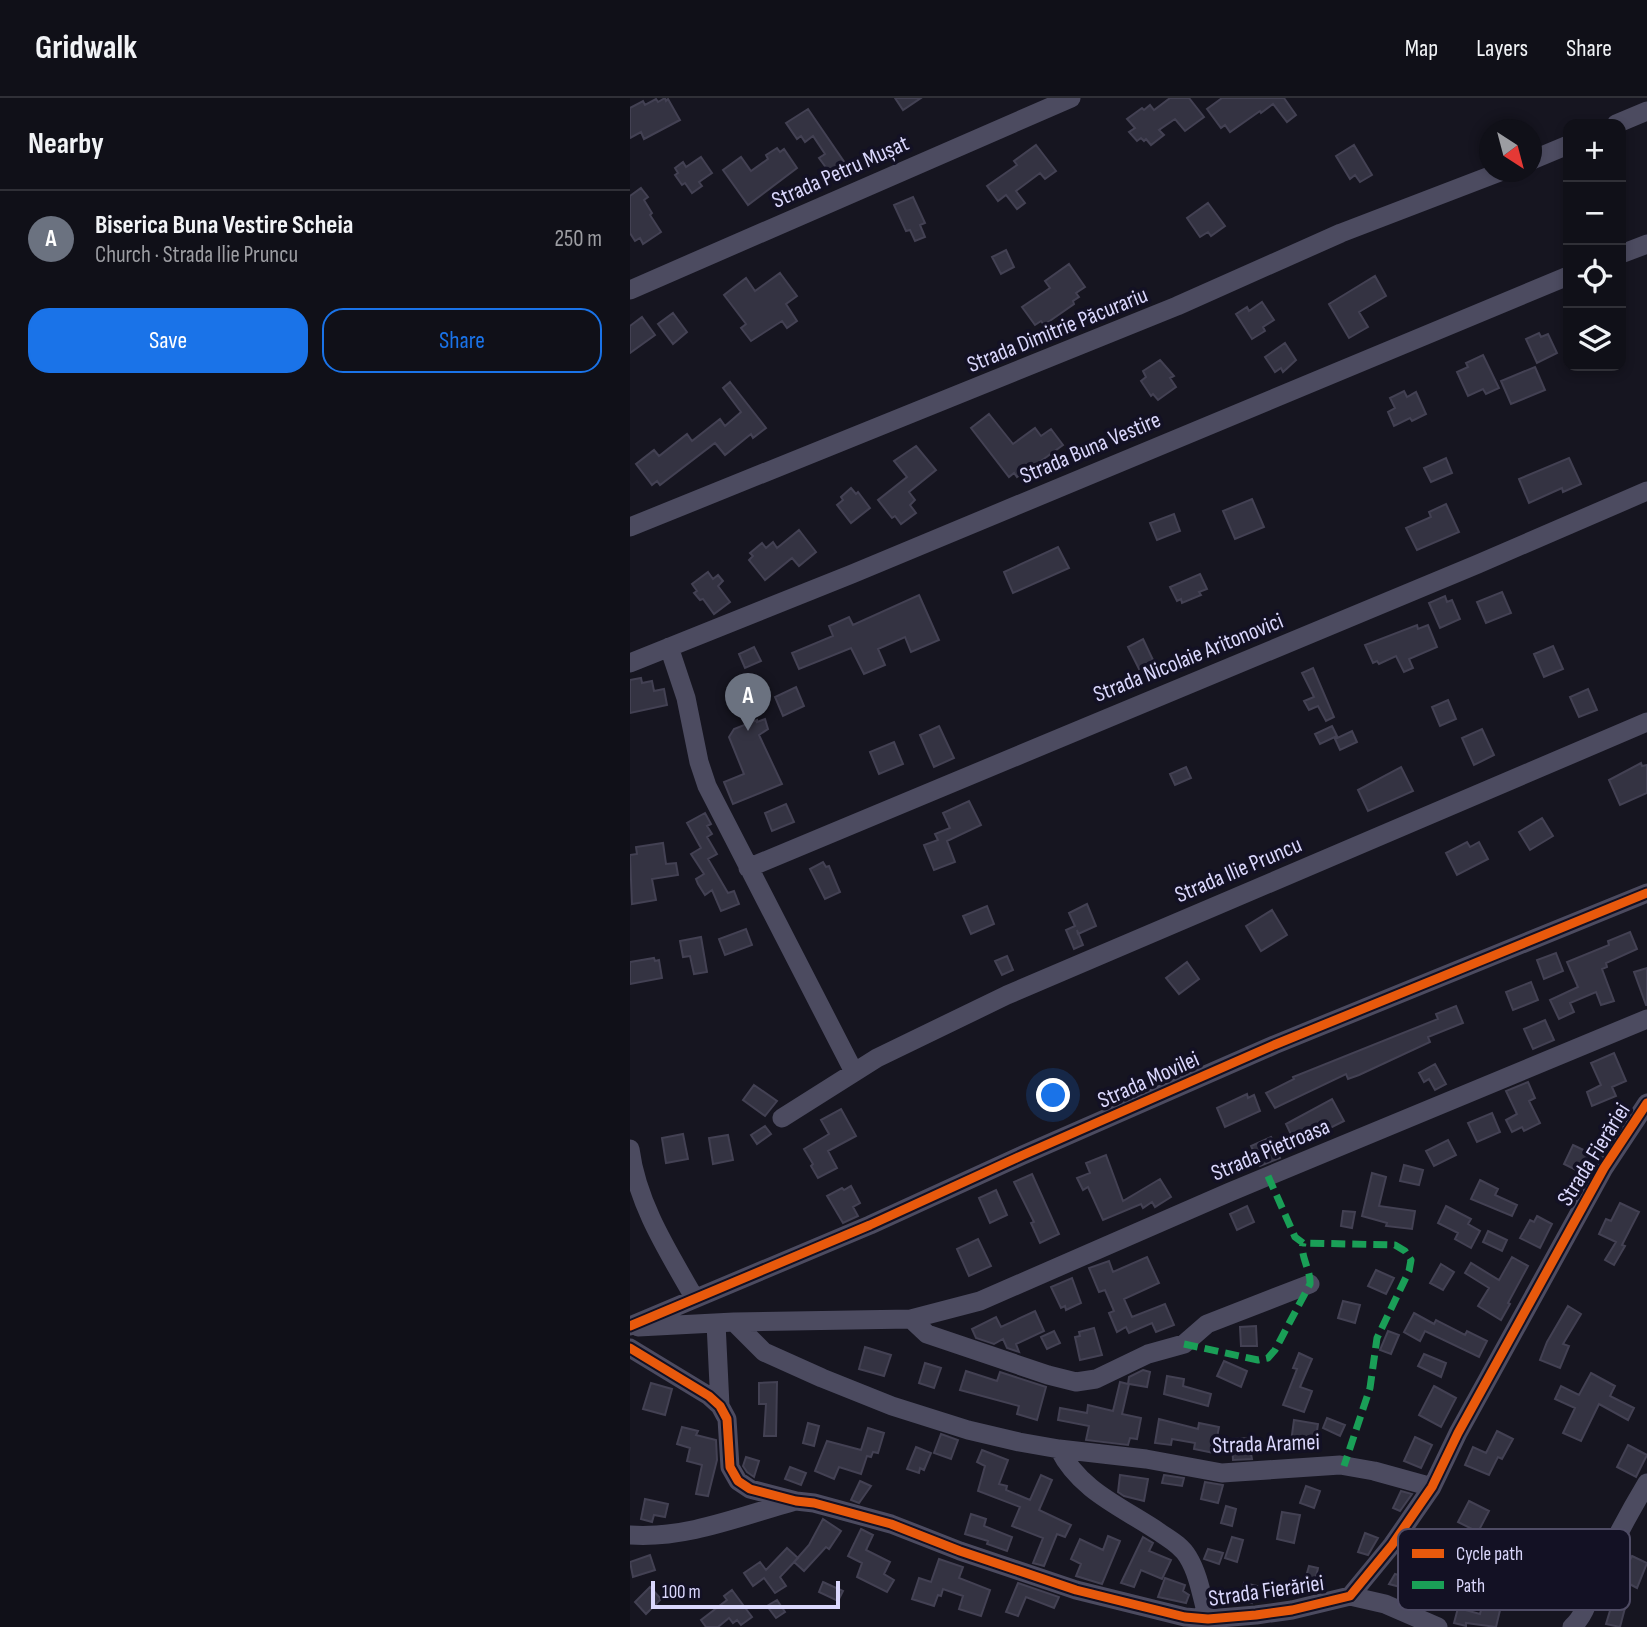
<!DOCTYPE html>
<html lang="en">
<head>
<meta charset="utf-8">
<style>
	:root { --surface:#101018; --page:#1e1e25; --text:#f1f3f6; --muted:#9c9da2; --line:#303037; --accent:#1a73e8 }
	body { margin:0; font-family:"Sofia Sans Condensed",sans-serif; background:var(--page); color:var(--text) }
	.controls { position:absolute; right:21px; top:21px; display:grid; overflow:hidden; border-radius:14px; box-shadow:0 4px 10px #0003 }
	.controls button { width:63px; height:63px; display:grid; place-items:center; padding:0; border:0; border-bottom:2px solid var(--line); background:var(--surface); color:var(--text); font:35px sans-serif }
	.compass { position:absolute; left:849px; top:21px; width:63px; height:63px; border-radius:50%; background:var(--surface); box-shadow:0 4px 10px #0003; rotate:144deg }
	.scale { position:absolute; left:21px; bottom:18px; width:189px; box-sizing:border-box; padding-left:7px; border:4px solid #dad7fc; border-top:0; font-size:19px; line-height:24px; white-space:nowrap; color:#dad7fc; -webkit-text-stroke:5px #131124; paint-order:stroke }
	.you { position:absolute; left:424px; top:998px; width:24px; height:24px; margin:-18px; border:5px solid #fff; border-radius:50%; background:#1a73e8; box-shadow:0 0 0 10px #1a73e833 }
	.badge { display:grid; place-items:center; width:46px; height:46px; border-radius:50%; background:var(--accent); color:#fff; font-size:23px; font-weight:700 }
	.pin { position:absolute; translate:-50% -58px; filter:drop-shadow(0 2px 4px #0008) }
	.pin::after { content:''; position:absolute; top:37px; width:24px; height:21px; background:inherit; clip-path:polygon(0 0,100% 0,50% 100%) }
	.list { margin:0; padding:0; list-style:none }
	h2 { display:flex; justify-content:space-between; align-items:center; height:91px; margin:0; padding:0 28px; font-size:30px }
	h2 small { font-size:23px; font-weight:400; color:var(--muted) }
	.list li { display:grid; grid-template-columns:46px 1fr auto; gap:21px; align-items:center; box-sizing:border-box; height:98px; padding:0 28px; border-top:2px solid var(--line) }
	.list b { display:block; font-size:26px; white-space:nowrap }
	.list p { margin:0; font-size:23px; white-space:nowrap; color:var(--muted) }
	.list em { font-size:23px; font-style:normal; color:var(--muted) }
	.actions { display:flex; gap:14px; padding:21px 28px }
	.actions a { flex:1; padding:16px 0; border:2px solid var(--accent); border-radius:21px; text-align:center; font-size:24px; color:var(--accent) }
	.actions .main { background:var(--accent); color:#fff }
	.icon { flex:none; width:38px; height:38px; fill:none; stroke:currentColor; stroke-width:2; stroke-linecap:round; stroke-linejoin:round }
	.map { position:relative; flex:none; width:1017px; height:1529px; overflow:hidden }
	header { display:flex; align-items:center; gap:42px; box-sizing:border-box; height:98px; padding:0 35px; background:var(--surface); border-bottom:2px solid var(--line) }
	header strong { font-size:33px }
	nav { display:flex; gap:38px; margin-inline-start:auto; font-size:24px }
	main { display:flex }
	aside { flex:1; background:var(--surface) }
	.map>svg:first-child { display:block }
</style>
</head>
<body>
<header>
<strong>Gridwalk</strong>
<nav><a>Map</a><a>Layers</a><a>Share</a></nav>
</header>
<main>
<aside>
<h2>Nearby<small></small></h2>
<ul class="list">
<li><span class="badge" style="background:#6b7280">A</span><div><b>Biserica Buna Vestire Scheia</b><p>Church · Strada Ilie Pruncu</p></div><em>250 m</em></li>
</ul>
<div class="actions"><a class="main">Save</a><a>Share</a></div>
</aside>
<div class="map">
<svg width="1017" height="1529" viewBox="0 0 1017 1529">
	<rect width="100%" height="100%" fill="#161520"/>
	<path fill="#343342" stroke="#434153" stroke-width="2" d="M35,0L36,3L38,1L50,22L14,41L11,34L0,40V10L13,3L15,7L26,1L28,4Z
		M265,0H291L273,12Z
		M540,0H559L574,19L555,33L545,21L529,32L534,37L521,47L516,41L514,43L511,40L507,43L499,34L505,30L497,21L512,10L514,12L520,7L524,12Z
		M592,0H654L666,17L657,24L643,6L631,15L630,13L600,34L595,27L591,30L577,11Z
		M178,11L215,65L200,75L189,60L195,56L183,38L175,44L171,38L167,41L156,25Z
		M406,47L426,73L415,81L410,75L386,93L395,105L387,111L376,97L368,103L357,88L387,67L384,63Z
		M724,47L742,77L730,84L725,77L720,81L706,58Z
		M147,50L150,54L154,51L167,70L118,107L93,72L111,59L121,73L138,61L136,57Z
		M71,59L82,75L69,84L72,88L62,95L55,85L52,87L45,77L48,75L45,70L53,64L56,69Z
		M11,90L18,99L14,102L22,115L20,117L31,134L13,146L10,140L5,143L0,135V98Z
		M283,99L295,125L290,127L295,139L285,143L280,132L276,133L264,107Z
		M578,105L595,128L581,138L578,134L570,139L557,120Z
		M376,152L384,169L371,176L362,159Z
		M439,166L455,189L446,195L449,199L443,203L444,206L414,227L411,223L405,227L392,209L420,190L415,183Z
		M150,175L167,198L156,206L167,223L157,230L152,223L121,243L111,230L116,226L94,197L116,180L125,193Z
		M745,178L756,198L729,214L738,229L719,240L699,206Z
		M632,204L644,222L633,229L635,233L622,241L606,216L617,209L619,213Z
		M43,215L57,234L43,246L28,226Z
		M12,219L25,237L0,255V228Z
		M909,235L911,239L918,236L927,255L907,265L896,241Z
		M655,245L666,262L653,274L651,270L645,274L635,259Z
		M853,257L869,290L856,296L853,291L838,298L827,274L838,269L836,265Z
		M530,262L544,278L540,280L546,289L528,302L523,296L521,298L511,283L516,279L513,273Z
		M905,269L915,292L881,306L871,283Z
		M100,284L136,330L123,340L121,336L95,357L85,345L30,387L27,383L22,387L6,366L24,352L29,358L57,336L62,343L90,321L95,328L111,314L93,290Z
		M774,293L777,299L786,294L796,316L782,323L780,320L764,328L758,314L765,310L760,300Z
		M359,316L383,346L405,330L411,338L421,331L433,347L404,368L403,366L387,379L384,375L379,379L341,330Z
		M286,348L306,372L279,394L285,402L280,407L286,415L271,426L265,418L262,420L248,402L277,379L264,363Z
		M816,360L822,375L801,384L794,370Z
		M939,360L951,386L933,394L932,390L899,405L889,381Z
		M221,390L226,396L228,394L240,410L221,425L207,407L213,402L211,399Z
		M622,401L634,429L605,441L593,413Z
		M816,406L829,434L787,452L776,430L801,419L799,414Z
		M544,416L550,433L527,442L520,425Z
		M169,432L186,454L169,468L162,460L135,482L119,462L123,458L120,455L132,445L136,450L143,444L147,450Z
		M428,449L439,470L383,495L374,474Z
		M78,474L83,481L88,477L93,483L88,488L100,504L84,516L73,501L70,502L64,495L67,493L62,486Z
		M570,476L577,491L569,494L571,497L552,505L551,501L547,503L540,489Z
		M872,494L881,515L856,525L847,504Z
		M289,497L309,542L281,554L275,539L248,551L255,567L234,576L221,550L169,571L162,555L203,538L199,528L219,519L223,527Z
		M815,498L817,504L822,502L830,521L810,530L799,505Z
		M787,527L788,531L798,527L807,549L779,561L783,570L774,574L766,558L749,566L747,563L743,565L735,547Z
		M513,541L524,564L509,571L498,549Z
		M923,548L933,571L914,579L904,556Z
		M124,549L131,563L115,570L109,556Z
		M683,570L704,619L696,623L688,608L679,612L674,603L684,599L672,575Z
		M11,580L12,585L22,583L24,593L34,591L37,607L0,615V582Z
		M166,589L174,608L153,618L145,599Z
		M958,591L967,612L949,619L940,599Z
		M818,602L826,621L810,628L802,609Z
		M135,621L138,631L129,637L152,686L103,706L94,684L114,676L99,639L104,631L127,622V624Z
		M309,628L324,660L304,669L290,637Z
		M702,628L707,638L690,646L685,636Z
		M852,631L864,657L844,667L832,640Z
		M722,633L727,644L710,652L705,641Z
		M264,644L273,666L249,676L240,654Z
		M1011,665L1012,668L1017,667V695L990,707L979,682Z
		M556,669L561,680L545,687L540,676Z
		M771,669L783,693L738,713L728,692Z
		M339,703L351,727L317,743L325,764L304,772L294,747L308,742L305,736L320,730L313,715Z
		M156,706L164,724L142,733L135,715Z
		M75,715L81,726L77,728L82,736L77,739L87,756L78,761L98,795L104,793L109,806L91,813L82,792L75,797L68,786L66,781L74,776L61,756L71,750L57,725Z
		M912,720L923,738L900,752L889,734Z
		M837,744L840,749L849,744L858,761L827,777L816,755Z
		M33,745L36,766L46,765L48,777L22,781L26,802L2,806L0,757L7,756L6,749Z
		M193,764L196,769L199,768L210,794L195,801L180,771Z
		M457,806L466,828L448,836L447,832L453,847L444,851L436,832L445,828L439,815Z
		M357,808L364,826L341,836L333,818Z
		M642,812L657,837L631,853L616,828Z
		M116,831L122,847L95,857L89,841Z
		M1000,834L1007,851L976,865L977,869L972,871L984,903L971,907L966,894L940,905L944,914L929,921L920,902L948,889L937,864L979,847L978,843Z
		M71,839L77,874L64,876L60,858L53,859L50,843Z
		M926,855L933,873L914,881L907,862Z
		M377,858L383,872L372,877L365,863Z
		M24,860L25,863L29,862L32,880L0,886V864Z
		M557,864L569,881L549,896L536,880Z
		M1017,870V907H1016L1004,874Z
		M901,884L908,902L883,912L876,894Z
		M826,908L833,925L798,939L800,944L729,977L718,981L716,976L645,1010L636,995L664,981L663,979L808,921L806,916Z
		M915,922L924,942L903,951L894,931Z
		M984,955L996,983L982,989L986,998L962,1008L957,994L971,987L961,965Z
		M805,966L816,986L805,992L799,981L794,984L789,975Z
		M898,984L905,1000L899,1003L910,1025L894,1033L892,1029L882,1034L876,1022L887,1016L876,993Z
		M124,987L147,1003L135,1018L113,1002Z
		M617,996L618,1000L624,997L630,1013L595,1029L587,1010Z
		M702,1001L714,1023L666,1047L656,1026Z
		M211,1011L226,1038L198,1053L207,1070L188,1080L181,1068L183,1066L174,1051L199,1036L191,1022Z
		M862,1015L870,1034L847,1044L838,1025Z
		M135,1028L141,1036L127,1046L121,1037Z
		M53,1036L58,1061L36,1065L32,1040Z
		M98,1037L103,1062L83,1066L79,1040Z
		M641,1039L650,1060L630,1068L621,1048Z
		M818,1042L826,1057L804,1068L796,1053Z
		M943,1047L960,1055L950,1074L934,1066Z
		M476,1057L493,1103L530,1081L541,1099L525,1109L522,1104L513,1110L511,1106L473,1122L458,1089L453,1092L447,1080L460,1075L456,1065Z
		M774,1067L793,1072L789,1087L770,1083Z
		M742,1075L756,1079L749,1108L785,1113L782,1131L756,1128L757,1125L732,1118Z
		M402,1076L429,1136L410,1145L401,1125L404,1124L384,1084Z
		M850,1082L868,1091L865,1097L887,1107L882,1118L841,1101Z
		M221,1088L230,1105L223,1109L228,1118L213,1125L197,1098L212,1090L214,1092Z
		M366,1092L377,1117L360,1125L349,1100Z
		M990,1105L1009,1114L992,1147L995,1148L984,1167L975,1162L986,1144L969,1136L976,1121L981,1123Z
		M617,1108L624,1124L607,1132L600,1116Z
		M816,1108L841,1121L838,1126L850,1133L841,1150L825,1141L828,1135L808,1125Z
		M713,1113L725,1114L722,1130L711,1128Z
		M907,1118L922,1126L910,1150L890,1140L900,1122L904,1124Z
		M858,1133L877,1142L872,1153L853,1144Z
		M348,1141L361,1168L339,1178L327,1151Z
		M517,1159L529,1185L494,1201L502,1219L535,1206L544,1227L526,1234L522,1225L499,1235L496,1229L487,1234L479,1215L484,1213L475,1192L469,1194L459,1170L479,1163L483,1174Z
		M882,1159L898,1168L878,1205L880,1206L871,1222L848,1208L859,1190L835,1175L841,1165L869,1182Z
		M811,1166L824,1174L813,1192L800,1185Z
		M746,1172L764,1180L756,1196L738,1188Z
		M442,1180L451,1205L436,1212L435,1208L431,1210L421,1189Z
		M713,1203L730,1207L725,1225L708,1220Z
		M938,1208L951,1216L933,1246L939,1248L930,1270L910,1262L917,1244Z
		M405,1213L414,1233L386,1246L389,1254L377,1250L373,1241L364,1246L346,1240L342,1231L366,1219L371,1229Z
		M784,1215L804,1226L806,1222L835,1237L837,1233L857,1243L849,1259L795,1233L790,1243L774,1234Z
		M626,1228L627,1248H611L610,1229Z
		M464,1230L472,1257L450,1262L445,1239L450,1238L449,1234Z
		M424,1233L430,1245L417,1251L411,1239Z
		M758,1233L769,1237L761,1256L750,1252Z
		M235,1249L261,1257L254,1278L229,1271Z
		M669,1255L682,1261L670,1289L682,1293L674,1314L653,1307L667,1271L663,1270Z
		M794,1256L816,1265L811,1279L788,1268Z
		M594,1263L617,1273L611,1289L587,1278Z
		M295,1265L311,1270L304,1290L289,1285Z
		M513,1272L520,1274L517,1289L499,1286L492,1316L511,1320L507,1341L500,1340L498,1347L456,1342L459,1328L428,1322L430,1310L457,1315L458,1307L483,1313L490,1284L498,1286L499,1279Z
		M336,1273L367,1283L370,1274L416,1289L407,1322L387,1316L389,1308L330,1292Z
		M961,1275L985,1288L980,1298L1004,1310L998,1322L969,1306L951,1343L933,1335L945,1310L925,1301L931,1288L949,1297Z
		M537,1278L554,1281L553,1288L581,1296L578,1308L534,1296Z
		M147,1284L146,1338H134L136,1306H129V1285Z
		M21,1285L42,1291L35,1317L13,1311Z
		M804,1288L826,1300L811,1329L789,1317Z
		M697,1320L715,1327L710,1338L693,1330Z
		M529,1321L568,1331L569,1325L589,1329L584,1355L564,1351L565,1345L542,1341L541,1347L525,1345Z
		M664,1322L688,1326L685,1347L661,1344Z
		M178,1325L189,1328L184,1348L173,1345Z
		M52,1329L68,1333L66,1337L86,1342L87,1362L78,1398L66,1396L72,1367L57,1363L60,1350L47,1346Z
		M238,1330L254,1335L248,1355L243,1354L241,1359L237,1358L231,1376L209,1369L204,1381L185,1373L197,1343L231,1352Z
		M867,1333L883,1341L872,1361L868,1359L859,1377L835,1367L843,1349L856,1355Z
		M311,1336L328,1342L321,1361L304,1355Z
		M785,1339L802,1347L791,1370L774,1363Z
		M618,1340L622,1361L603,1362L602,1341Z
		M998,1347L1017,1357L1006,1379L987,1369Z
		M286,1349L301,1355L294,1372L290,1370L289,1375L277,1371Z
		M352,1352L378,1362L369,1386L377,1388L376,1392L400,1402L411,1377L422,1382L409,1412L441,1427L435,1439L427,1436L414,1468L403,1465L413,1440L382,1428L390,1409L348,1393L355,1368L347,1364Z
		M116,1359L129,1363L124,1379L117,1374L113,1368Z
		M160,1369L176,1375L171,1387L155,1381Z
		M490,1377L518,1381L514,1403L494,1398L488,1394Z
		M534,1377L554,1380L552,1388L532,1385Z
		M230,1383L241,1388L229,1405L221,1402Z
		M575,1384L593,1387L588,1405L571,1401Z
		M676,1388L690,1393L684,1410L670,1405Z
		M771,1393L782,1396L770,1413L763,1410Z
		M15,1401L38,1406L35,1419L24,1417L22,1424L11,1421Z
		M839,1403L859,1413L848,1434L828,1424Z
		M596,1408L606,1411L602,1428L591,1425Z
		M652,1414L670,1417L664,1445L647,1441Z
		M341,1416L356,1421L354,1428L382,1439L377,1453L357,1446L358,1443L335,1436Z
		M193,1421L211,1433L199,1451L196,1449L174,1473L164,1464L179,1447Z
		M231,1431L243,1437L236,1452L260,1464L254,1476L264,1482L257,1494L227,1479L232,1465L218,1458Z
		M735,1435L748,1440L738,1457L728,1454Z
		M478,1438L490,1443L472,1486L446,1478L451,1466L441,1461L450,1441L473,1452Z
		M513,1439L523,1445L519,1453L541,1462L532,1481L511,1472L504,1489L491,1485Z
		M602,1439L613,1442L607,1464L595,1460Z
		M157,1450L168,1460L150,1479L156,1488L145,1495L134,1480L123,1488L114,1475L130,1464L136,1472Z
		M578,1451L593,1455L589,1466L574,1461Z
		M20,1457L25,1472L3,1479L0,1464Z
		M1002,1458L1017,1465L1007,1490L990,1481Z
		M309,1461L333,1469L329,1480L360,1492L351,1518L329,1511L333,1498L313,1491L311,1498L308,1497L304,1508L282,1501L289,1480L301,1484Z
		M679,1468L688,1470L684,1488L674,1486Z
		M765,1476L781,1480L778,1491L759,1486Z
		M535,1480L555,1487L553,1493L559,1497L556,1505L528,1499Z
		M855,1481L876,1487L866,1529L836,1525V1528L824,1525L828,1510L850,1516L855,1497L851,1496Z
		M193,1484L213,1493L208,1503L189,1494Z
		M388,1485L429,1499L424,1510L396,1499L388,1518L376,1514Z
		M614,1485L627,1488L622,1505L609,1502Z
		M20,1489L31,1501L16,1516L5,1504Z
		M102,1492L122,1519L111,1527L107,1522L103,1525L99,1520L88,1529H76L71,1522L97,1502L94,1498Z
		M147,1502L155,1514L146,1520L137,1508Z
		M982,1506L995,1510L990,1529L976,1526Z"/>
	<g fill="none" stroke-linecap="round" stroke-linejoin="round">
		<path stroke="#4c4b60" stroke-width="19" d="M986,26L1017,13
			M902,62L938,47
			M991,156L1017,146
			M0,192L441,0
			M0,429L547,208L711,135L870,74
			M39,549L56,600L69,664L77,688L224,974
			M0,565L222,476L938,178
			M118,770L848,466L1017,393
			M152,1020L247,960L377,897L1017,624
			M0,1051C7,1105 37,1152 64,1199
			M281,1221L297,1236L418,1277L446,1284L466,1281L518,1256L554,1246L577,1226L680,1186
			M104,1224L134,1254L192,1280L262,1308L338,1332L389,1344L429,1351L516,1361L592,1375L710,1367L744,1373L802,1389
			M86,1225L90,1308
			M0,1228L240,1127L393,1057L644,947L1017,795
			M8,1229L104,1224L281,1221L350,1203L600,1094L1017,921
			M0,1250L79,1298L90,1308L97,1321L100,1369L108,1383L120,1391L166,1403L184,1405L261,1426L330,1453L446,1492L555,1519L578,1521L626,1517L662,1512L720,1498L762,1447L802,1389L828,1335L974,1070L1017,1005
			M429,1351C450,1393 492,1409 529,1434C539,1441 551,1447 558,1459C569,1477 572,1500 578,1521
			M0,1437C56,1441 111,1418 165,1403
			M720,1498L755,1506L808,1529
			M942,1529C957,1516 960,1494 968,1476C983,1445 999,1415 1017,1385"/>
		<path stroke="#1a9f57" stroke-width="7" stroke-dasharray="14 7" stroke-linecap="butt" d="M638,1078L665,1139L673,1145L765,1147L775,1153L781,1162L779,1173L747,1240L740,1290L714,1368
			M554,1246L628,1262L638,1260L645,1252L680,1186C681,1172 670,1159 673,1145"/>
		<g stroke="#131124" stroke-width="13">
			<path id="cycleway" d="M0,1228L240,1127L393,1057L644,947L1017,795
				M0,1250L79,1298L90,1308L97,1321L100,1369L108,1383L120,1391L166,1403L184,1405L261,1426L330,1453L446,1492L555,1519L578,1521L626,1517L662,1512L720,1498L762,1447L802,1389L828,1335L974,1070L1017,1005"/>
		</g>
		<use href="#cycleway" stroke="#e8590c" stroke-width="9"/>
	</g>
	<g text-anchor="middle" stroke-width="7" stroke-linejoin="round" paint-order="stroke">
		<g font-size="23" fill="#dad7fc" stroke="#131124">
			<text transform="translate(210 73) rotate(-24)" y="8">Strada Petru Mușat</text>
			<text transform="translate(427 231) rotate(-22)" y="8">Strada Dimitrie Păcurariu</text>
			<text transform="translate(460 349) rotate(-23)" y="8">Strada Buna Vestire</text>
			<text transform="translate(558 559) rotate(-22)" y="8">Strada Nicolaie Aritonovici</text>
			<text transform="translate(608 771) rotate(-23)" y="8">Strada Ilie Pruncu</text>
			<text transform="translate(518 981) rotate(-24)" y="8">Strada Movilei</text>
			<text transform="translate(640 1051) rotate(-23)" y="8">Strada Pietroasa</text>
			<text transform="translate(963 1056) rotate(-58)" y="8">Strada Fierăriei</text>
			<text transform="translate(636 1345) rotate(-2)" y="8">Strada Aramei</text>
			<text transform="translate(636 1492) rotate(-8)" y="8">Strada Fierăriei</text>
		</g>
	</g>
	<rect x="768" y="1431" width="232" height="81" rx="10" fill="#131124" stroke="#4f4c65" stroke-width="2"/>
	<rect x="782" y="1451" width="32" height="9" fill="#e8590c"/>
	<rect x="782" y="1483" width="32" height="8" fill="#1a9f57"/>
	<g font-size="19" fill="#dad7fc">
		<text x="826" y="1462">Cycle path</text>
		<text x="826" y="1494">Path</text>
	</g>
</svg>
<div class="controls">
<button>+</button>
<button>−</button>
<button><svg class="icon" aria-label="locate" viewBox="0 0 24 24"><circle cx="12" cy="12" r="6"/><path d="M12 2v4M12 18v4M2 12h4M18 12h4"/></svg></button>
<button><svg class="icon" aria-label="layers" viewBox="0 0 24 24"><path d="M12 4l9 5-9 5-9-5zM3 14l9 5 9-5"/></svg></button>
</div>
<svg class="compass" viewBox="-18 -18 36 36"><path d="M0-13l5 13h-10z" fill="#e53935"/><path d="M0 13l5-13h-10z" fill="#9c9da2"/></svg>
<div class="scale">100 m</div>
<div class="you"></div>
<div class="pin badge" style="left:118px;top:633px;background:#6b7280">A</div>
</div>
</main>
</body>
</html>
